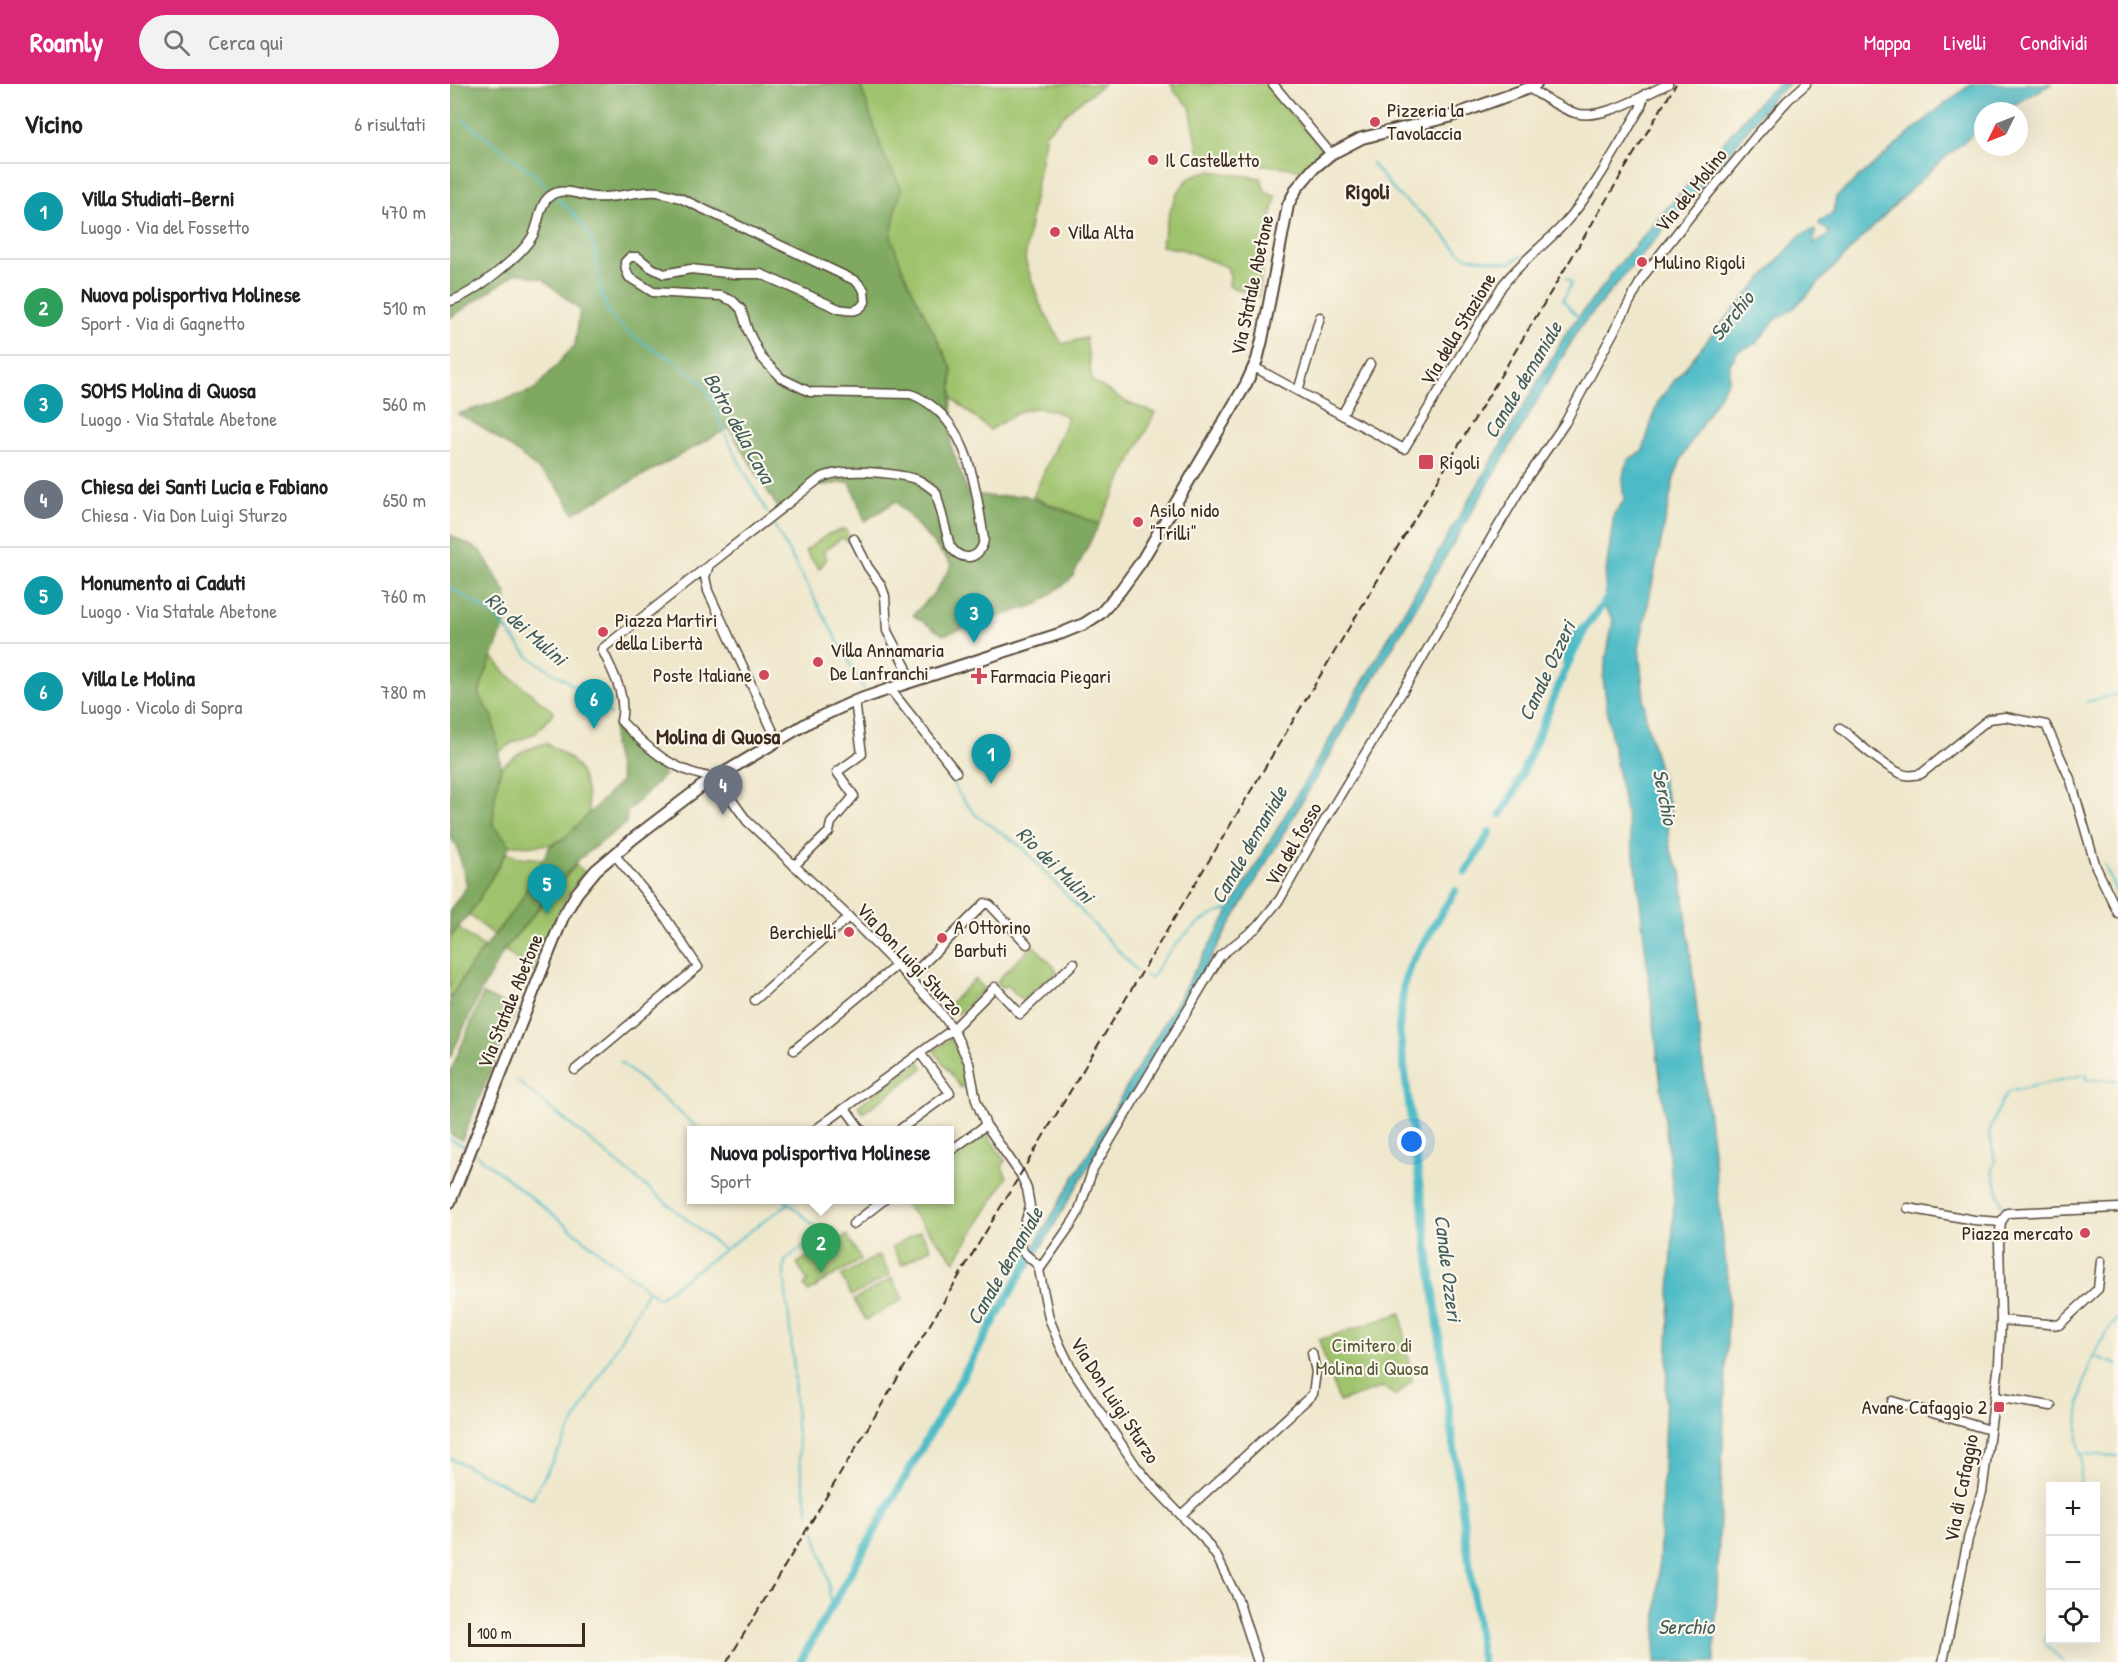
<!DOCTYPE html>
<html lang="it">
<head>
<meta charset="utf-8">
<style>
	:root { --surface:#fff; --page:#f2f2f2; --text:#202124; --muted:#757577; --line:#e0e0e0; --accent:#db2777 }
	body { margin:0; font-family:"Patrick Hand",sans-serif; background:var(--page); color:var(--text) }
	.controls { position:absolute; right:18px; bottom:18px; display:grid; overflow:hidden; border-radius:0px; box-shadow:0 6px 24px #0002 }
	.controls button { width:54px; height:54px; display:grid; place-items:center; padding:0; border:0; border-bottom:2px solid var(--line); background:var(--surface); color:var(--text); font:30px sans-serif }
	.compass { position:absolute; left:1524px; top:18px; width:54px; height:54px; border-radius:50%; background:var(--surface); box-shadow:0 6px 24px #0002; rotate:227deg }
	.scale { position:absolute; left:18px; bottom:15px; width:117px; box-sizing:border-box; padding-left:6px; border:3px solid #3b2a1e; border-top:0; font-size:16px; line-height:21px; white-space:nowrap; color:#3b2a1e; -webkit-text-stroke:4px #fbf7ec; paint-order:stroke }
	.you { position:absolute; left:962px; top:1058px; width:21px; height:21px; margin:-15px; border:4px solid #fff; border-radius:50%; background:#1a73e8; box-shadow:0 0 0 9px #1a73e833 }
	.badge { display:grid; place-items:center; width:39px; height:39px; border-radius:50%; background:var(--accent); color:#fff; font-size:20px; font-weight:700 }
	.pin { position:absolute; translate:-50% -50px; filter:drop-shadow(0 2px 3px #0008) }
	.pin::after { content:''; position:absolute; top:32px; width:21px; height:18px; background:inherit; clip-path:polygon(0 0,100% 0,50% 100%) }
	.popup { position:absolute; left:237px; top:1042px; width:267px; height:78px; box-sizing:border-box; display:grid; place-content:center; border-radius:0px; background:var(--surface); filter:drop-shadow(0 2px 4px #0005); font-size:20px; white-space:nowrap; color:var(--muted) }
	.popup b { font-size:22px; color:var(--text) }
	.popup::after { content:''; position:absolute; left:50%; top:100%; margin-left:-12px; border:12px solid transparent; border-top-color:var(--surface) }
	.list { margin:0; padding:0; list-style:none }
	h2 { display:flex; justify-content:space-between; align-items:center; height:78px; margin:0; padding:0 24px; font-size:26px }
	h2 small { font-size:20px; font-weight:400; color:var(--muted) }
	.list li { display:grid; grid-template-columns:39px 1fr auto; gap:18px; align-items:center; box-sizing:border-box; height:96px; padding:0 24px; border-top:2px solid var(--line) }
	.list b { display:block; font-size:22px; white-space:nowrap }
	.list p { margin:0; font-size:20px; white-space:nowrap; color:var(--muted) }
	.list em { font-size:20px; font-style:normal; color:var(--muted) }
	.icon { flex:none; width:33px; height:33px; fill:none; stroke:currentColor; stroke-width:2; stroke-linecap:round; stroke-linejoin:round }
	.map { position:relative; flex:none; width:1668px; height:1578px; overflow:hidden }
	header { display:flex; align-items:center; gap:36px; box-sizing:border-box; height:84px; padding:0 30px; background:var(--accent); color:#fff }
	header strong { font-size:28px }
	nav { display:flex; gap:33px; margin-inline-start:auto; font-size:21px }
	.search { width:420px; height:54px; background:var(--page); display:flex; align-items:center; gap:15px; box-sizing:border-box; padding:0 21px; border-radius:33px; color:var(--muted); font-size:22px }
	main { display:flex }
	aside { flex:1; background:var(--surface) }
	.map>svg:first-child { display:block }
</style>
</head>
<body>
<header>
<strong>Roamly</strong>
<div class="search"><svg class="icon" aria-label="search" viewBox="0 0 24 24"><circle cx="10" cy="10" r="6"/><path d="M15 15l6 6"/></svg>Cerca qui</div>
<nav><a>Mappa</a><a>Livelli</a><a>Condividi</a></nav>
</header>
<main>
<aside>
<h2>Vicino<small>6 risultati</small></h2>
<ul class="list">
<li><span class="badge" style="background:#0f9aa8">1</span><div><b>Villa Studiati-Berni</b><p>Luogo · Via del Fossetto</p></div><em>470 m</em></li>
<li><span class="badge" style="background:#2e9e5b">2</span><div><b>Nuova polisportiva Molinese</b><p>Sport · Via di Gagnetto</p></div><em>510 m</em></li>
<li><span class="badge" style="background:#0f9aa8">3</span><div><b>SOMS Molina di Quosa</b><p>Luogo · Via Statale Abetone</p></div><em>560 m</em></li>
<li><span class="badge" style="background:#6b7280">4</span><div><b>Chiesa dei Santi Lucia e Fabiano</b><p>Chiesa · Via Don Luigi Sturzo</p></div><em>650 m</em></li>
<li><span class="badge" style="background:#0f9aa8">5</span><div><b>Monumento ai Caduti</b><p>Luogo · Via Statale Abetone</p></div><em>760 m</em></li>
<li><span class="badge" style="background:#0f9aa8">6</span><div><b>Villa Le Molina</b><p>Luogo · Vicolo di Sopra</p></div><em>780 m</em></li>
</ul>
</aside>
<div class="map">
<svg width="1668" height="1578" viewBox="0 0 1668 1578">
	<rect width="100%" height="100%" fill="#fbf7ec"/>
	<filter id="ink" filterUnits="userSpaceOnUse"><feTurbulence type="fractalNoise" baseFrequency=".0167" numOctaves="2"/><feDisplacementMap in="SourceGraphic" scale="12" xChannelSelector="R" yChannelSelector="G"/><feConvolveMatrix kernelMatrix="1 2 1 2 8 2 1 2 1" color-interpolation-filters="sRGB"/></filter>
	<filter id="wash" filterUnits="userSpaceOnUse"><feTurbulence type="fractalNoise" baseFrequency=".008" numOctaves="4" result="noise"/><feDisplacementMap in="SourceGraphic" scale="24" xChannelSelector="R" yChannelSelector="G"/><feGaussianBlur stdDeviation="1.35" result="paint"/><feColorMatrix in="noise" values="0 0 0 0 0 0 0 0 0 0 0 0 0 0 0 0 0 1.4 0 .05"/><feComposite in="paint" operator="in"/></filter>
	<g filter="url(#wash)">
		<rect width="100%" height="100%" fill="#efe7cb"/>
		<path fill="#9fc36c" stroke="#6d7645" stroke-width="1.5" d="M410,0H654L624,22L596,49L581,131L575,176L590,220L612,260L636,254L642,297L678,319L705,329L649,440L583,413L618,333C581,315 572,326 540,346L502,314V285L454,189L441,153L446,123L452,106L433,69Z
			M721,0H816L874,68L857,83L850,85L750,74L740,23L724,7Z
			M759,87L811,94L815,107L826,113L819,141L808,213L779,202L780,192L777,183L734,166L711,162C716,141 723,102 745,91C749,89 754,88 759,87Z
			M395,445L403,460L392,454L373,468L377,475L369,485L355,467L378,450Z
			M42,573L57,590L104,628L86,649L60,660L48,669L43,633L29,612L31,601Z
			M95,659C132,677 135,691 139,730C106,765 106,762 60,761L43,740L45,711L51,683L73,667Z
			M57,768L68,773L94,775L69,819L44,851L19,831Z
			M126,781L135,788C109,817 97,853 84,889L54,866Z
			M8,844L34,864L17,887L0,915V854Z
			M583,861L607,886L596,900L593,898L573,917L557,901L551,904L547,897Z
			M525,895L534,904L508,930L499,920Z
			M500,955C512,963 515,986 517,1000L511,1004L484,967Z
			M469,977L474,984L413,1029L408,1022Z
			M537,1050L555,1077L552,1083L557,1093L505,1177L451,1116H500V1077Z
			M470,1147L481,1164L452,1181L442,1163Z
			M397,1151L411,1176L367,1201V1203L358,1208L354,1201L358,1198L347,1179Z
			M429,1171L440,1191L402,1212L391,1192Z
			M442,1194L454,1215L416,1236L404,1216Z
			M951,1229L962,1297L946,1312L933,1303L889,1318L869,1256Z"/>
		<path fill="#7fa960" stroke="#5d6a3f" stroke-width="1.5" d="M0,0H410L433,69L452,106L446,123L441,153L454,189L502,285L501,362L518,409L544,413L574,411L649,440L622,494L588,520L493,551L463,531L485,508L502,481L446,417L415,437L400,398L366,402L331,429L279,344L124,429L106,401L68,369L29,341L8,330L84,306L125,261L130,226L93,195L67,189L0,234Z
			M0,451L31,467L56,509L58,532L31,601L29,612L43,633L51,683L45,711L43,740L60,761L25,822L0,854V826L17,802L7,762L0,753Z
			M164,641L215,691L177,728L176,739L129,775L54,866L30,909L0,974V915L17,887L69,819L100,762L114,755L171,697L163,662Z
			M33,910L66,926L12,1056L0,1050V989Z"/>
		<path fill="#4ebbc6" stroke="#447272" stroke-width="1.5" d="M1329,0H1339L1322,14L1279,69L1130,243L579,1184L573,1181L1118,246L1159,195L1158,193L1311,15Z
			M1521,0H1601L1554,27H1533V43C1466,93 1404,164 1344,224L1324,237L1307,259L1288,267L1280,280L1279,295L1232,373L1224,394L1189,564L1196,637L1221,729C1215,747 1219,772 1231,787L1279,1209L1264,1578H1205L1224,1116L1186,782L1161,652L1153,594L1163,535L1156,526L1155,495L1164,430L1174,417L1172,396L1178,376L1193,366L1208,317L1269,242L1351,151L1365,145L1364,160L1377,153L1379,147L1369,141L1370,137L1383,129L1386,113L1488,25Z"/>
		<g fill="none" stroke-linecap="round" stroke-linejoin="round">
			<path stroke="#4ebbc6" stroke-width="2" d="M0,28L2,29
				M12,35L85,91L97,104
				M922,80L947,110L986,142L1008,167L1017,173L1060,179L1072,171
				M106,113C118,124 131,136 139,151C153,176 144,210 163,234C185,262 227,271 251,299C265,315 267,334 276,352C289,378 303,404 318,429
				M1116,194L1121,198V200L1113,216L1129,234
				M323,439L414,605
				M0,503L46,533L79,573L117,597L161,631
				M445,617L480,662L511,713L526,731L573,764L687,887
				M1636,618L1668,610
				M1655,781L1668,813
				M696,892L701,895C717,866 749,829 783,825
				M170,978L250,1046
				M66,996L274,1166
				M0,1055L14,1062
				M26,1070L208,1214L339,1119
				M335,1116L374,1150L347,1167L335,1177L334,1188L344,1284L346,1340L352,1394L359,1429
				M1553,1123L1542,1086L1545,1076L1539,1048L1551,1019L1558,1008L1637,990L1636,996H1668
				M1644,1272L1668,1281
				M1630,1370L1668,1372
				M0,1374L82,1414L198,1206
				M1630,1402C1630,1393 1632,1383 1631,1374C1630,1367 1628,1359 1628,1351C1628,1308 1639,1267 1668,1234
				M365,1448L378,1495L381,1523
				M1600,1541L1593,1557L1613,1578"/>
			<path stroke="#4ebbc6" stroke-width="8" d="M1117,582C1112,567 1122,551 1134,543
				M1051,730L1064,709L1117,582L1137,541L1164,506
				M1016,788L1040,748
				M1005,807L961,880L954,898L949,944L1032,1578
				M350,1578L580,1174"/>
		</g>
	</g>
	<g filter="url(#ink)">
		<g fill="none" stroke-linecap="round" stroke-linejoin="round">
			<g stroke="#564638" stroke-width="11">
				<path id="minor" d="M823,0L881,70
					M1079,4C1094,13 1109,24 1125,29C1152,37 1193,11 1218,0
					M0,217C22,211 70,173 82,153C90,140 88,121 100,112C113,102 130,112 144,113C166,115 187,106 208,108C215,109 223,112 230,114L406,197L414,206L415,218C408,229 401,227 389,225L311,190H285L241,185L214,190L200,183L188,173H180L175,178L176,186L179,193L203,208L271,212L283,217L291,225L298,247L311,273L331,294L360,308L461,310C519,333 525,401 534,455C531,476 512,479 500,462L486,408C480,404 473,397 466,395C444,389 389,382 369,395L259,481L255,493L258,507L327,656
					M804,283L954,365L1052,202C1070,178 1094,162 1114,140C1144,107 1167,63 1190,25L1195,10
					M848,307L870,233
					M892,331L920,280
					M404,455L418,483L431,501L435,512L437,547L456,583L451,601
					M258,482L152,565C163,589 177,611 171,637C199,666 225,689 266,694L297,737L399,833L459,894L487,924L503,945L519,979L526,1016L531,1029L536,1041L571,1091L577,1105L580,1122L570,1157L571,1164L574,1169L588,1181L599,1234L609,1259L622,1286L686,1382L702,1401L754,1455L767,1473L788,1516L808,1578
					M440,605L506,688
					M1390,644C1409,659 1430,680 1452,690C1459,693 1464,691 1471,690L1539,635L1555,633L1596,641L1621,697L1646,783L1668,829
					M344,782L379,748L381,739L404,712L387,688L412,670L405,617
					M459,894L535,819L540,821L577,860
					M305,916L399,833
					M344,966L447,881
					M125,986L248,883L213,830L164,770
					M395,1024L411,1046
					M365,1046L503,945L545,903L570,930L624,879
					M449,1046L500,1009L470,969
					M500,1067L536,1041
					M1458,1124L1524,1136L1551,1138
					M403,1140L434,1116
					M589,1186L622,1139L628,1129L643,1085L770,872L807,843L830,815L863,756L966,585L1043,451L1077,394L1115,339L1194,191L1241,131L1306,52L1338,16L1356,0
					M1551,1236L1609,1241L1648,1205L1651,1177
					M1545,1313L1601,1322
					M1442,1317L1540,1346
					M731,1431L863,1310L866,1288L862,1269
					M1493,1578L1518,1455L1532,1408L1549,1280L1551,1236L1549,1157L1551,1138L1557,1129L1668,1124"/>
			</g>
			<g stroke="#564638" stroke-width="14">
				<path id="major" d="M0,1118L113,833L127,809L146,786L184,754L252,702L359,638L405,617L451,601L612,549L634,540L651,529L670,507L691,478L796,300L807,276L812,256L838,121L847,104L864,84L881,70L912,54L999,33L1079,4L1086,0"/>
			</g>
			<use href="#minor" stroke="#fff" stroke-width="8"/>
			<use href="#major" stroke="#fff" stroke-width="10"/>
			<path stroke="#3b2a1e" stroke-width="2" stroke-dasharray="9 4.5" stroke-linecap="butt" d="M277,1578L1226,0"/>
		</g>
	</g>
	<g fill="#d1495b" stroke="#fbf7ec" stroke-width="2">
		<circle cx="925" cy="38" r="6"/>
		<circle cx="703" cy="76" r="6"/>
		<circle cx="605" cy="148" r="6"/>
		<circle cx="1192" cy="178" r="6"/>
		<rect x="968" y="370" width="16" height="16" rx="3"/>
		<circle cx="688" cy="438" r="6"/>
		<circle cx="153" cy="548" r="6"/>
		<circle cx="368" cy="578" r="6"/>
		<circle cx="314" cy="591" r="6"/>
		<path d="M526 583h6v6h6v6h-6v6h-6v-6h-6v-6h6z"/>
		<circle cx="399" cy="848" r="6"/>
		<circle cx="492" cy="854" r="6"/>
		<circle cx="1635" cy="1149" r="6"/>
		<rect x="1543" y="1317" width="12" height="12" rx="3"/>
	</g>
	<g text-anchor="middle" stroke-width="4.5" stroke-linejoin="round" paint-order="stroke">
		<g font-size="20" fill="#3b2a1e" stroke="#fbf7ec" text-anchor="start">
			<text x="937" y="33">Pizzeria la<tspan x="937" dy="23">Tavolaccia</tspan></text>
			<text x="715" y="83">Il Castelletto</text>
			<text x="617" y="155">Villa Alta</text>
			<text x="1204" y="185">Mulino Rigoli</text>
			<text x="990" y="385">Rigoli</text>
			<text x="700" y="433">Asilo nido<tspan x="700" dy="23">"Trilli"</tspan></text>
			<text x="165" y="543">Piazza Martiri<tspan x="165" dy="23">della Libertà</tspan></text>
			<text x="380" y="573">Villa Annamaria<tspan x="380" dy="23">De Lanfranchi</tspan></text>
			<text x="302" y="598" text-anchor="end">Poste Italiane</text>
			<text x="541" y="599">Farmacia Piegari</text>
			<text x="504" y="850">A Ottorino<tspan x="504" dy="23">Barbuti</tspan></text>
			<text x="387" y="855" text-anchor="end">Berchielli</text>
			<text x="1623" y="1156" text-anchor="end">Piazza mercato</text>
			<text x="1537" y="1330" text-anchor="end">Avane Cafaggio 2</text>
		</g>
		<g font-size="20" fill="#3b2a1e" stroke="#fbf7ec">
			<text transform="translate(1241 106) rotate(-51)" y="7">Via del Molino</text>
			<text transform="translate(802 201) rotate(-78)" y="7">Via Statale Abetone</text>
			<text transform="translate(1008 245) rotate(-59)" y="7">Via della Stazione</text>
			<text transform="translate(843 760) rotate(-60)" y="7">Via del fosso</text>
			<text transform="translate(460 875) rotate(47)" y="7">Via Don Luigi Sturzo</text>
			<text transform="translate(60 917) rotate(-68)" y="7">Via Statale Abetone</text>
			<text transform="translate(665 1316) rotate(57)" y="7">Via Don Luigi Sturzo</text>
			<text transform="translate(1511 1404) rotate(-79)" y="7">Via di Cafaggio</text>
		</g>
		<g font-size="20" fill="#595835" stroke="#fbf7ec">
			<text x="922" y="1268">Cimitero di<tspan x="922" dy="23">Molina di Quosa</tspan></text>
		</g>
		<g font-size="21" font-style="italic" fill="#425d59" stroke="#fbf7ec">
			<text transform="translate(1282 232) rotate(-51)" y="7">Serchio</text>
			<text transform="translate(1073 296) rotate(-59)" y="7">Canale demaniale</text>
			<text transform="translate(289 344) rotate(61)" y="7">Botro della Cava</text>
			<text transform="translate(76 545) rotate(41)" y="7">Rio dei Mulini</text>
			<text transform="translate(1097 587) rotate(-65)" y="7">Canale Ozzeri</text>
			<text transform="translate(1215 713) rotate(79)" y="7">Serchio</text>
			<text transform="translate(799 761) rotate(-60)" y="7">Canale demaniale</text>
			<text transform="translate(605 781) rotate(45)" y="7">Rio dei Mulini</text>
			<text transform="translate(555 1182) rotate(-60)" y="7">Canale demaniale</text>
			<text transform="translate(998 1184) rotate(83)" y="7">Canale Ozzeri</text>
			<text x="1236" y="1550">Serchio</text>
		</g>
		<g font-size="22" font-weight="bold" fill="#3b2a1e" stroke="#fbf7ec">
			<text x="918" y="115">Rigoli</text>
			<text x="268" y="660">Molina di Quosa</text>
		</g>
	</g>
</svg>
<div class="controls">
<button>+</button>
<button>−</button>
<button><svg class="icon" aria-label="locate" viewBox="0 0 24 24"><circle cx="12" cy="12" r="6"/><path d="M12 2v4M12 18v4M2 12h4M18 12h4"/></svg></button>
</div>
<svg class="compass" viewBox="-18 -18 36 36"><path d="M0-13l5 13h-10z" fill="#e53935"/><path d="M0 13l5-13h-10z" fill="#757577"/></svg>
<div class="scale">100 m</div>
<div class="you"></div>
<div class="pin badge" style="left:541px;top:700px;background:#0f9aa8">1</div>
<div class="pin badge" style="left:371px;top:1189px;background:#2e9e5b">2</div>
<div class="popup"><b>Nuova polisportiva Molinese</b>Sport</div>
<div class="pin badge" style="left:524px;top:559px;background:#0f9aa8">3</div>
<div class="pin badge" style="left:273px;top:731px;background:#6b7280">4</div>
<div class="pin badge" style="left:97px;top:830px;background:#0f9aa8">5</div>
<div class="pin badge" style="left:144px;top:645px;background:#0f9aa8">6</div>
</div>
</main>
</body>
</html>
